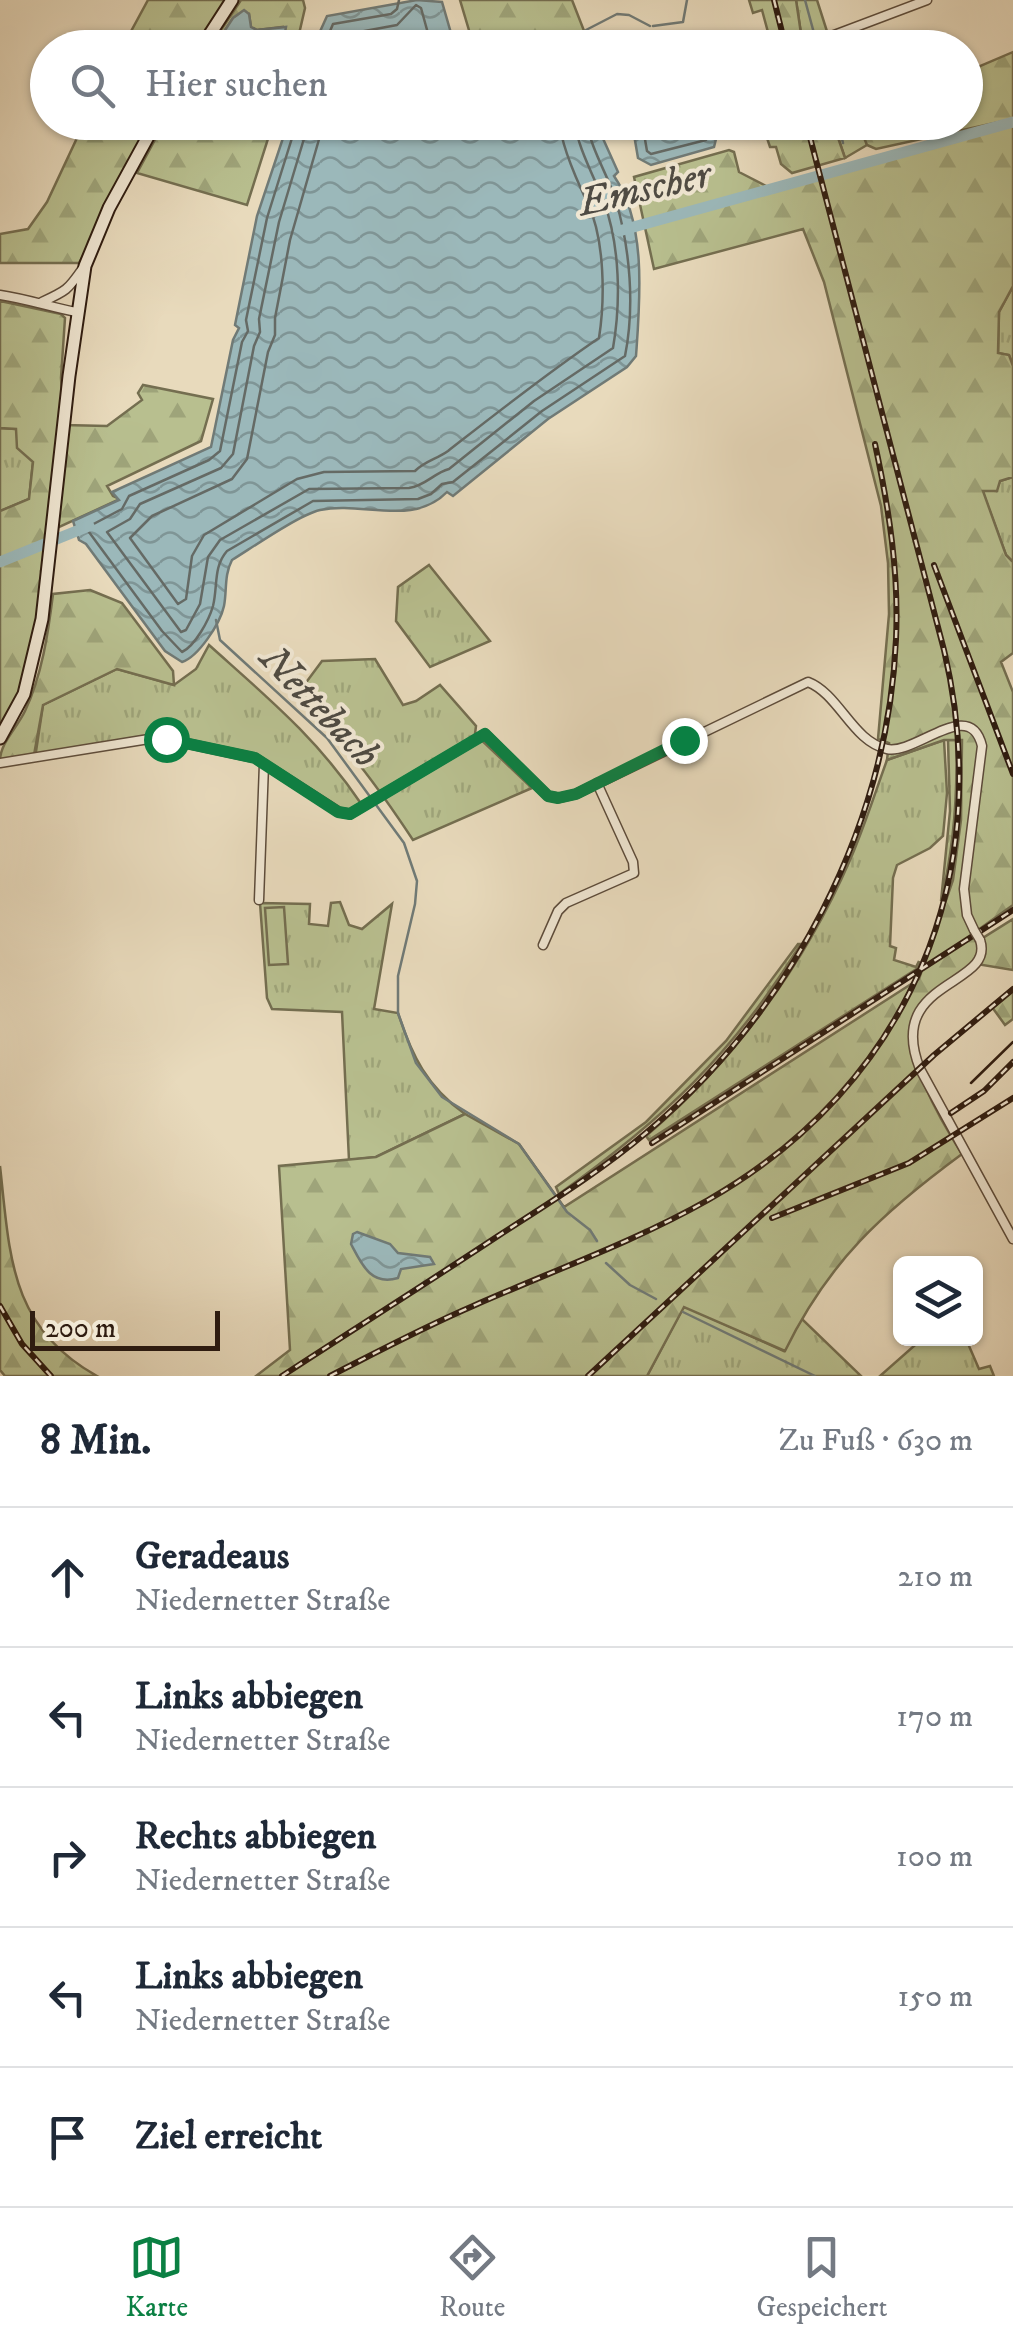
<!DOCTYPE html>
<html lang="de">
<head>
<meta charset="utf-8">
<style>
	:root { --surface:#fff; --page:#f6f6f7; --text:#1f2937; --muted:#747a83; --line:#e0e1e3; --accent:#0b8043 }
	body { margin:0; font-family:"IM FELL DW Pica",serif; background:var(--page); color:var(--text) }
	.controls { position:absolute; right:30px; bottom:30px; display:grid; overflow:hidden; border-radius:15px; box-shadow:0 2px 8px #0004 }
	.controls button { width:90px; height:90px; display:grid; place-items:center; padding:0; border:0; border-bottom:2px solid var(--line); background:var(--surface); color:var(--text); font:50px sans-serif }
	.scale { position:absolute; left:30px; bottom:25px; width:190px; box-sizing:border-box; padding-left:10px; border:5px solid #2f1c10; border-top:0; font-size:28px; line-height:35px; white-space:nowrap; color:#2f1c10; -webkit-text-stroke:8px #f0e7d3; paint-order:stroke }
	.stop { position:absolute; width:30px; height:30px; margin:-22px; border:8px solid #0b8043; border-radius:50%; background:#fff }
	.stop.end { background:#0b8043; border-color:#fff; box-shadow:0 2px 10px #0008 }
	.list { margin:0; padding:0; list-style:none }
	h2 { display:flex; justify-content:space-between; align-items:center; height:130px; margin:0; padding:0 40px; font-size:42px }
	h2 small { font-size:32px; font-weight:400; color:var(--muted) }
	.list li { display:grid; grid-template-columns:65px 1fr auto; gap:30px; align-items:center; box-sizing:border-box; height:140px; padding:0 40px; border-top:2px solid var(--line) }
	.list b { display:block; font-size:38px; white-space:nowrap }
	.list p { margin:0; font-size:32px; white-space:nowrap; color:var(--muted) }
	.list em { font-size:32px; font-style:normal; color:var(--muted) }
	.icon { flex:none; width:55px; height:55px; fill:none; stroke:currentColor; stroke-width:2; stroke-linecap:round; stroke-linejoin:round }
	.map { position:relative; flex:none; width:1013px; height:1376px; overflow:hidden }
	.search { position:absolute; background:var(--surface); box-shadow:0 2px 8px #0004; left:30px; right:30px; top:30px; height:110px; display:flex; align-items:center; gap:25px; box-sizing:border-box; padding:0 35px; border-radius:55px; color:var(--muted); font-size:38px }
	.sheet { height:830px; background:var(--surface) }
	nav { display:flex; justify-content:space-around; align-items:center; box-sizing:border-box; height:140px; border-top:2px solid var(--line); background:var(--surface); font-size:28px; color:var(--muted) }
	nav a { display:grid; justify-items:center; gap:5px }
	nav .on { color:var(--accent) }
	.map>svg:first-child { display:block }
</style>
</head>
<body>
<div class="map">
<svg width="1013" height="1376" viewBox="0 0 1013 1376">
	<defs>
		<pattern id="grass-tufts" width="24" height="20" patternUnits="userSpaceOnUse" patternTransform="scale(2.5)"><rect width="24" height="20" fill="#b8bf8f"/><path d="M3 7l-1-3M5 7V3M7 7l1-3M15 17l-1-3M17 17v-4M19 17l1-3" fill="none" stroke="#9ea47a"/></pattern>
		<pattern id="forest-firs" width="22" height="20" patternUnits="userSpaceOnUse" patternTransform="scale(2.5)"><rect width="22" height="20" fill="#b8bf8f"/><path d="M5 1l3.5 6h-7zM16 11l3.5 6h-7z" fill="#9ea47a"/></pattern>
		<pattern id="water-waves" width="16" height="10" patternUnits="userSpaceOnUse" patternTransform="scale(2.5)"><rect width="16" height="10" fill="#9bb8ba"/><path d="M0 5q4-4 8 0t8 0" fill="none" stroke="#7f9596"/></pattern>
	</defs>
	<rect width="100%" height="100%" fill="#e8dabc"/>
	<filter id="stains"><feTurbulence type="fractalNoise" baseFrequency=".002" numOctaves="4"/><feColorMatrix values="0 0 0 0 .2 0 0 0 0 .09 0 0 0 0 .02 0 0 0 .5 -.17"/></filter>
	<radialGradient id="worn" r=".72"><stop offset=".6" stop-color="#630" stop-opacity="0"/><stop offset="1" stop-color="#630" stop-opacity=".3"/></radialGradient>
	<path fill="url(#grass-tufts)" stroke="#746e50" stroke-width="2.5" d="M796,0H817L832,47H803Z
		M833,123L862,124L867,145L845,158Z
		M1013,286V366L1009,355L998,353L999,312Z
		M0,428L16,429L33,462L29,499L0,511Z
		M1013,477V562L1006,555L982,490L996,491L1000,481Z
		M429,565L490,641L430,667L396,621L398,587Z
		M209,645C268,698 317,738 362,805L350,814L255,758L166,739L35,758L43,705L117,669L174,685L196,669Z
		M375,659L403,705L416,701L440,685L476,726L475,734L532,788L413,840C378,787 343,739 296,696L322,661Z
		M944,740L947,793L943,836L930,848L897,865L893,878L890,946L896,948L894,960L916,967L919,961L918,968L649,1140L646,1136C734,1061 804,966 850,860C864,828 875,793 887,760Z
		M948,740H956C958,795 954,847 941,901L950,811Z
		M340,902L349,925L362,929L392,904L374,1009L398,1013C412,1056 427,1087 465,1114L376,1157L349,1160L342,1012L272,1009L267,998L260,903L310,904L309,924L328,926L331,903Z
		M798,944H801C732,1055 665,1118 559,1194L556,1187L646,1122L726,1041Z
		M684,1306L784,1351L801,1318L861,1376H647Z
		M923,1338L966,1339L979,1369L990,1366L994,1376H880Z"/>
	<path fill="url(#forest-firs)" stroke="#746e50" stroke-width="2.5" d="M148,0H232L201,47L122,48Z
		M241,0H303L305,8L296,47H245L254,40L278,36L282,27L257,30L251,27L249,14L233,18L214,47L209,48Z
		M460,0H572L588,41L559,47H474Z
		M749,0H796L803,47H772L762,10L753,13Z
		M1013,52V119L876,149L867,145L858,123L966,122V72Z
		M84,123H156L79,263H0V234L28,229L47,202Z
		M164,123H273L247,205L137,173Z
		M762,123H833L845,158L792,173L781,164L776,147H770Z
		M1013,125V286L999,312L998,353L1009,355L1013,366V477L1000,481L997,491H983L1006,555L1013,562V653L1001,662L1013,692V905L978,930L981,939L1013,919V970L977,964C958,980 930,996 916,1015C895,1044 944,1126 962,1154C882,1213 829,1261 785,1351L684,1307L647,1376H256L290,1350L279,1166L376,1157L465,1114L519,1144L564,1207L919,979L953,880L961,820L962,740H944L887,760L889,743L878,739L889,614L888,563L881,506L824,282L803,229L654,269L634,177L729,150L734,152L739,172L772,189Z
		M0,301L61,314L65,318L61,378L64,425L107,426L142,400L138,393L143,385L213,399L201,441L107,486L113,496L120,499L48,532L49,565L41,571C51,629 25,687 0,738V511L29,499L33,462L17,448L16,429L0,428Z
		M90,590L122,603L173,671L174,685L117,669L43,705L34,755L0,761C0,743 17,728 25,711C42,675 48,634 53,594Z
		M1013,991V1019L1005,1025L992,1007Z
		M0,1166C10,1255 9,1327 97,1376H5L0,1370Z"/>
	<path fill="#b8bf8f" stroke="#746e50" stroke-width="2.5" d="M284,907L288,964L269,965L265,908Z"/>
	<path fill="url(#water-waves)" stroke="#707a76" stroke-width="2.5" d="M417,0L442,2L455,47H313L327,16Z
		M244,10L249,14L251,27L257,30L286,27L284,38C269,34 256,37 245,47H214L233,18Z
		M288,123H596L618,172L614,176C647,224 640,300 636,356L627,367L548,419L453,496L447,492C413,527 363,501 320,510C299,515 253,547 232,560C224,575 227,591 224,606C220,624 198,657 182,662L165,651L86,544L79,540L73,521L119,500L112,492L211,447L233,340L239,328L235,325L257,216Z
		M632,123V122L728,123L719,127L714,147L651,165L638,158Z
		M357,1232L390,1244L398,1253L430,1257L434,1264L401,1269L398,1278C371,1286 362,1265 351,1244L353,1234Z"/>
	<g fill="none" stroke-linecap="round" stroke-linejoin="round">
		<path stroke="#656a65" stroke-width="2.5" d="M323,48L333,24L391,14L397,9L399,0
			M336,48L343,35L397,25L416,5L421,8L432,48
			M297,122L267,218L246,320L248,331L242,342L220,451L209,460L129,496L122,509L86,528L162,631L182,652C195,646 209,620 213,606C218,586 213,567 227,551L313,501L418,499L431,494L442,484L453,482L542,411L625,356C635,306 630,249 616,201C609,177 590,148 587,122
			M309,122L279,222L259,319L260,332L254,346L233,454L221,468L140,504L130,519L107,532L181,632L186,630L200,604L208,557L220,540L309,489L409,488C425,486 434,473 449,469L534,401L613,348C621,302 620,246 604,202C596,181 576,144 575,122
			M324,122L290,240L275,318V335L268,352L247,459L232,479L152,516L130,538L178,604L186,599L192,556L204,535L297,479L324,472L415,471C425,461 437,459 448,451C498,412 546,374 599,338C605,300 605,240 588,204C579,185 560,143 560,122
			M642,122L647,151L651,154L706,140L711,122"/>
		<path stroke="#707a76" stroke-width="2.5" d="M805,0L818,48
			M653,26L683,22L687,0
			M586,30L617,14L629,15L650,26
			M838,122L843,143
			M216,620L220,640L327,738L404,843L417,881L415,904L398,976V1013L416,1063L442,1097L519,1144L567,1212L590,1230L597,1241
			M606,1263L630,1285L656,1299
			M683,1312L815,1376"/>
		<path stroke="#9bb8ba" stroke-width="11" d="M619,231L1013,122
			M0,562L89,526"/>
		<g stroke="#5d4c3b" stroke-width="11">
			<path id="minor" d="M829,37L927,0
				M0,295C27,299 50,307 76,312
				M42,302C66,291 68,290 83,268
				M0,763L155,738L166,739L255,758L339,812L350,814L485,734L548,796L559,798L576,794L808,682C839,694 853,742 887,749C916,755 970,696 982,746L964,889L967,915L974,930
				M259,900L264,764
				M980,940C996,987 884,979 920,1069L1013,1239
				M543,945L558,911L566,903L634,873L633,862L597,783"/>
		</g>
		<g stroke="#2f1c10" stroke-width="15">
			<path id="secondary" d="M201,48L232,0
				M0,738L24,694L42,619L69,376L85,266L109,208L156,122"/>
		</g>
		<use href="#minor" stroke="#f0e7d3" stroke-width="8"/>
		<use href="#secondary" stroke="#f0e7d3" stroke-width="11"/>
		<path stroke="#2f1c10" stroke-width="2.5" d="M971,1083L1013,1042"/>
		<g stroke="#2f1c10" stroke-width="6">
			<path id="rail" d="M774,0L786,48
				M934,565L1013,774
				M951,1113L984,1091L1013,1062
				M652,1143L1013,910
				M772,1218L909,1163L1013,1098
				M0,1306L22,1344L51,1376
				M282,1376C354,1329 427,1283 498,1236C549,1203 601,1171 647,1132C790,1012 888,827 896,639C899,572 889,509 875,444
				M330,1376C377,1352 424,1327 473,1306C552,1271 634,1242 708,1200C910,1085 997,875 944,650L806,122
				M588,1376L934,1055L1013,989"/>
		</g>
		<use href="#rail" stroke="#f0e7d3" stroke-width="2.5" stroke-dasharray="8" stroke-linecap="butt"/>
		<g stroke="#5d4c3b" stroke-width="11" stroke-linecap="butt">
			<path id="minor-bridge" d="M974,930L980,940"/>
		</g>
		<use href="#minor-bridge" stroke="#f0e7d3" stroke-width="8"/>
	</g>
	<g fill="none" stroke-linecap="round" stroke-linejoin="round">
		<path stroke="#0b8043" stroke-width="12" d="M166,739L255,758L338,812L350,814L485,734L548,796L558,798L576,794L684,740"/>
	</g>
	<g text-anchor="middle" stroke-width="8" stroke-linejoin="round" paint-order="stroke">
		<g font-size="40" font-style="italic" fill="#4f4b43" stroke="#f0e7d3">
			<text transform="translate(644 187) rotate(-13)" y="14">Emscher</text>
			<text transform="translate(321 705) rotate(46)" y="14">Nettebach</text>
		</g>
	</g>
	<rect width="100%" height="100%" filter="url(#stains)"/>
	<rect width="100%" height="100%" fill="url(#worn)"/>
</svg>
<div class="controls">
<button><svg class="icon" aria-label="layers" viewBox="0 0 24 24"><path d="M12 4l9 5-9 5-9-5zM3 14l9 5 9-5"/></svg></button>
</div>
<div class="scale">200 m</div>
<div class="stop" style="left:166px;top:739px"></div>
<div class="stop end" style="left:684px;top:740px"></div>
<div class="search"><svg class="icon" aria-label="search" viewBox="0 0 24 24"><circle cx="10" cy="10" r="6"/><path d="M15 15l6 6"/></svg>Hier suchen</div>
</div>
<section class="sheet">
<h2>8 Min.<small>Zu Fuß · 630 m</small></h2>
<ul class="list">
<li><svg class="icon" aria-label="ahead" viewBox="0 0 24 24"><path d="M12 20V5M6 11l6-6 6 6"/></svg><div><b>Geradeaus</b><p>Niedernetter Straße</p></div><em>210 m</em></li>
<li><svg class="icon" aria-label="left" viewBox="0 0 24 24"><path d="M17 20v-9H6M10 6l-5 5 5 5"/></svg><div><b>Links abbiegen</b><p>Niedernetter Straße</p></div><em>170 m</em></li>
<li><svg class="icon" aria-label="right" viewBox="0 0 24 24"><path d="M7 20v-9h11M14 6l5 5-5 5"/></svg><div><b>Rechts abbiegen</b><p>Niedernetter Straße</p></div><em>100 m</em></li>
<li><svg class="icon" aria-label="left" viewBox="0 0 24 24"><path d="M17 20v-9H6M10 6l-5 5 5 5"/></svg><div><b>Links abbiegen</b><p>Niedernetter Straße</p></div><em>150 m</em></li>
<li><svg class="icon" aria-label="arrive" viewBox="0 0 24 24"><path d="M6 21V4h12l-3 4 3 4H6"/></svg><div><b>Ziel erreicht</b></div></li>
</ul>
</section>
<nav>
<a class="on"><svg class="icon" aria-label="map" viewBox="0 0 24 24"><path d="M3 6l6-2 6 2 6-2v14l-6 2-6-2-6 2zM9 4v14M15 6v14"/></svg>Karte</a>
<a><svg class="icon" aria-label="directions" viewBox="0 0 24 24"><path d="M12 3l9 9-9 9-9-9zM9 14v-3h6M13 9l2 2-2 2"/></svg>Route</a>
<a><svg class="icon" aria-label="saved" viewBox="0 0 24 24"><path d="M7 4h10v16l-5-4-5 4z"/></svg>Gespeichert</a>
</nav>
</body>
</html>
